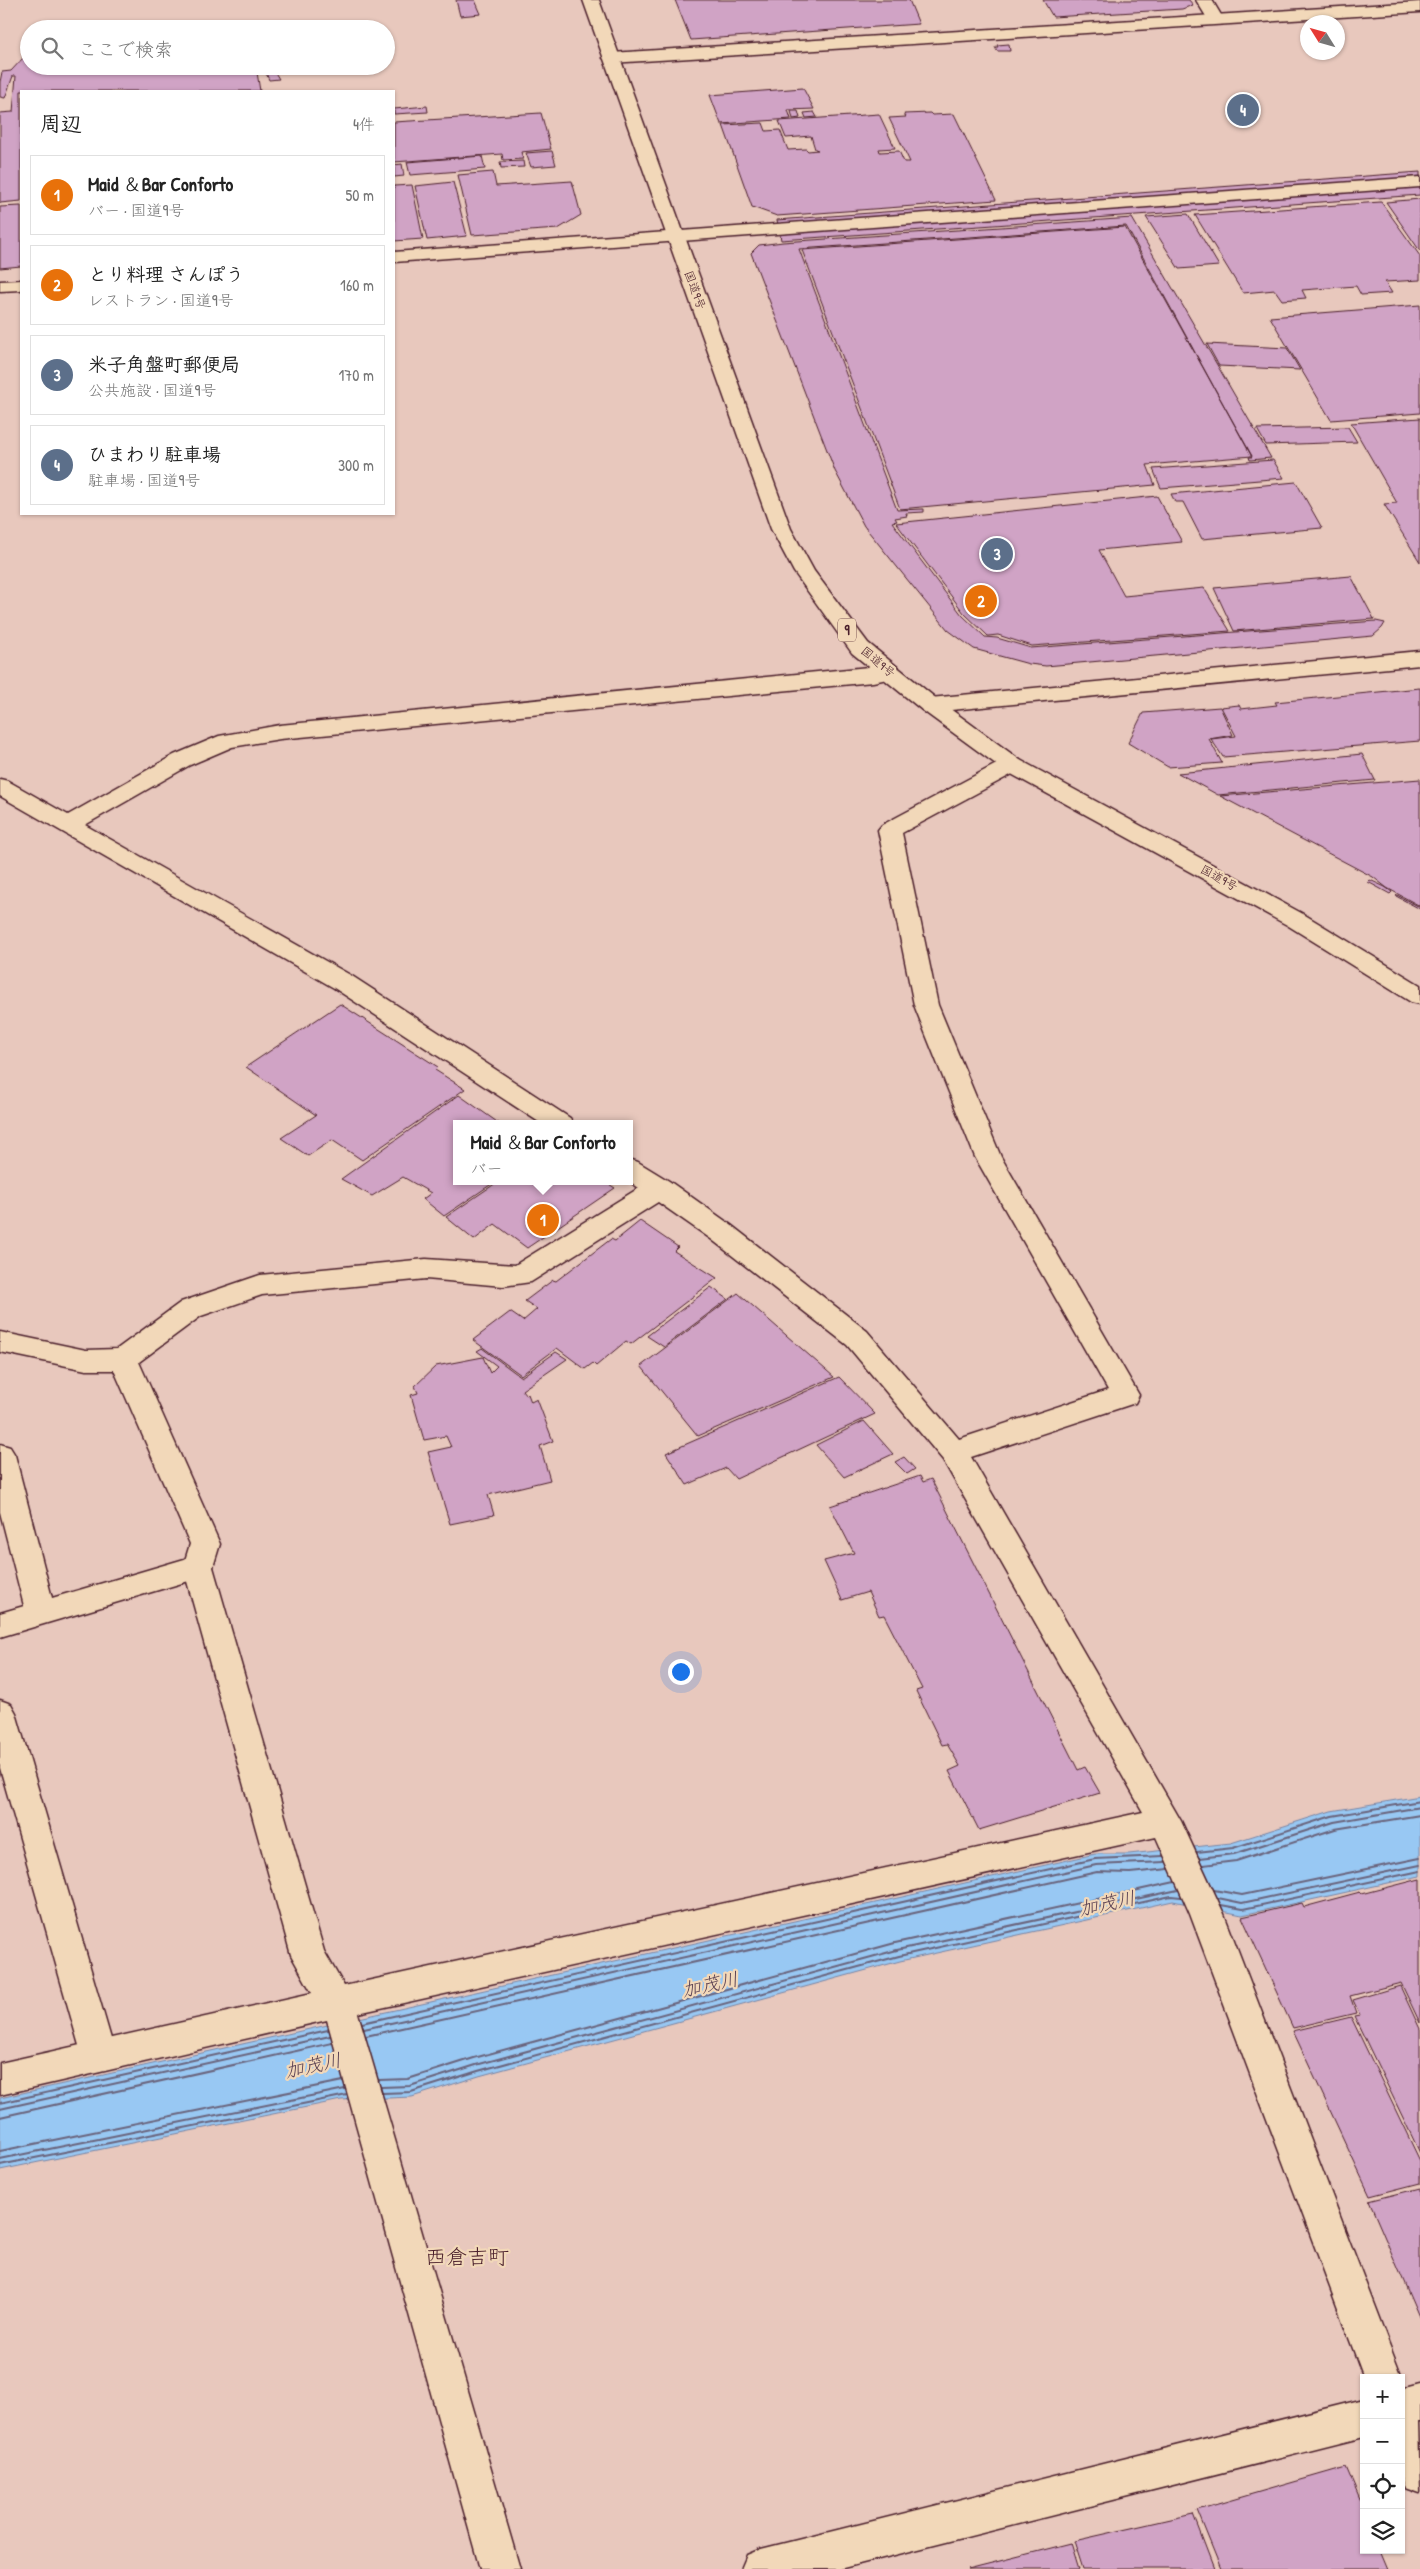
<!DOCTYPE html>
<html lang="ja">
<head>
<meta charset="utf-8">
<style>
	:root { --surface:#fff; --page:#f6f6f6; --text:#222; --muted:#767676; --line:#e0e0e0; --accent:#4a1f2b }
	body { margin:0; font-family:"Patrick Hand","Klee One",sans-serif; background:var(--page); color:var(--text) }
	.controls { position:absolute; right:15px; bottom:15px; display:grid; overflow:hidden; border-radius:0px; box-shadow:0 1px 4px #0004 }
	.controls button { width:45px; height:45px; display:grid; place-items:center; padding:0; border:0; border-bottom:1px solid var(--line); background:var(--surface); color:var(--text); font:25px sans-serif }
	.compass { position:absolute; left:1300px; top:15px; width:45px; height:45px; border-radius:50%; background:var(--surface); box-shadow:0 1px 4px #0004; rotate:307deg }
	.you { position:absolute; left:680px; top:1671px; width:18px; height:18px; margin:-12px; border:4px solid #fff; border-radius:50%; background:#1a73e8; box-shadow:0 0 0 8px #1a73e833 }
	.badge { display:grid; place-items:center; width:32px; height:32px; border-radius:50%; background:var(--accent); color:#fff; font-size:16px; font-weight:700 }
	.pin { position:absolute; translate:-50% -50%; border:2px solid #fff; box-shadow:0 1px 5px #0006 }
	.popup { position:absolute; left:453px; top:1120px; width:180px; height:65px; box-sizing:border-box; display:grid; place-content:center; border-radius:0px; background:var(--surface); filter:drop-shadow(0 1px 4px #0005); font-size:16px; white-space:nowrap; color:var(--muted) }
	.popup b { font-size:19px; color:var(--text) }
	.popup::after { content:''; position:absolute; left:50%; top:100%; margin-left:-10px; border:10px solid transparent; border-top-color:var(--surface) }
	.list { margin:0; padding:0; list-style:none }
	h2 { display:flex; justify-content:space-between; align-items:center; height:65px; margin:0; padding:0 20px; font-size:21px }
	h2 small { font-size:16px; font-weight:400; color:var(--muted) }
	.list li { display:grid; grid-template-columns:32px 1fr auto; gap:15px; align-items:center; box-sizing:border-box; height:80px; margin:0 10px 10px; padding:0 10px; border:1px solid var(--line); border-radius:0px }
	.list b { display:block; font-size:19px; white-space:nowrap }
	.list p { margin:0; font-size:16px; white-space:nowrap; color:var(--muted) }
	.list em { font-size:16px; font-style:normal; color:var(--muted) }
	.icon { flex:none; width:28px; height:28px; fill:none; stroke:currentColor; stroke-width:2; stroke-linecap:round; stroke-linejoin:round }
	.map { position:relative; flex:none; width:1420px; height:2569px; overflow:hidden }
	.search { position:absolute; background:var(--surface); box-shadow:0 1px 4px #0004; left:20px; top:20px; width:375px; height:55px; display:flex; align-items:center; gap:12px; box-sizing:border-box; padding:0 18px; border-radius:28px; color:var(--muted); font-size:19px }
	.panel { position:absolute; background:var(--surface); box-shadow:0 1px 4px #0004; left:20px; top:90px; width:375px; height:425px; border-radius:0px }
	.map>svg:first-child { display:block }
</style>
</head>
<body>
<div class="map">
<svg width="1420" height="2569" viewBox="0 0 1420 2569">
	<rect width="100%" height="100%" fill="#e8c8bd"/>
	<filter id="ink" filterUnits="userSpaceOnUse"><feTurbulence type="fractalNoise" baseFrequency=".02" numOctaves="2"/><feDisplacementMap in="SourceGraphic" scale="10" xChannelSelector="R" yChannelSelector="G"/><feConvolveMatrix kernelMatrix="1 2 1 2 8 2 1 2 1" color-interpolation-filters="sRGB"/></filter>
	<g filter="url(#ink)">
		<path fill="#98c8f3" stroke="#7984a3" d="M1420,1796V1876L1242,1915L1173,1901L900,1961L479,2076L412,2097L341,2100L0,2170V2098L1095,1854H1129L1231,1843L1331,1811Z"/>
		<g fill="none" stroke-linecap="round" stroke-linejoin="round">
			<path stroke="#69637b" stroke-width="2" d="M1197,1852L1233,1848L1332,1816L1420,1801
				M1199,1858L1234,1854L1334,1822L1420,1807
				M1203,1865L1236,1861L1335,1829L1420,1815
				M1214,1890L1242,1895L1420,1858
				M1218,1898L1242,1903L1420,1865
				M1221,1905L1243,1909L1420,1871
				M362,2023L1095,1859L1163,1856
				M364,2029L1096,1865L1165,1862
				M366,2036L1097,1872L1130,1873L1169,1869
				M379,2080L408,2079L474,2058L895,1943L1175,1882
				M381,2087L410,2086L476,2065L897,1950L1178,1890
				M383,2093L411,2092L478,2071L899,1956L1171,1896L1181,1897
				M0,2103L328,2030
				M0,2109L330,2036
				M0,2117L332,2043
				M0,2151L343,2081
				M0,2159L345,2089
				M0,2165L347,2095"/>
		</g>
		<path fill="#d0a3c5" stroke="#4a1f2b" d="M456,0H475L481,14L460,16Z
			M675,0H909L919,24L691,40Z
			M1043,0H1189L1193,5L1182,9L1053,17Z
			M1009,44L1010,51H997L995,47H998L997,45Z
			M29,49V66H256L260,91H21V201L0,203V113L13,112L16,76H13L5,98L0,97V82L2,72L11,71L23,58V50Z
			M263,66H271L279,79L269,80Z
			M803,88L814,109L788,110L791,119L721,124L710,95Z
			M427,106L428,112L394,114V109Z
			M791,111H798L800,118L793,119Z
			M814,112L817,117L806,118L804,113Z
			M541,113L551,149L521,152L523,159L503,160L502,154L394,162V122Z
			M930,113L932,115L954,114L996,200L777,216L752,207L723,125L763,123L766,131L780,130L788,150L806,149L808,151L818,150L815,149L811,136L786,138L779,121L879,114L895,148L879,149L880,152L899,151L904,162H910L889,118L906,117L904,114Z
			M552,151L556,165L531,167L526,153Z
			M482,156L485,169L410,175L407,162Z
			M523,161L524,167L501,168L500,162Z
			M402,164L404,176L394,177V165Z
			M493,172L496,186L572,181L581,215L558,229L472,235L458,175Z
			M1420,172V195L781,240L777,220Z
			M453,182L467,236L427,240L415,186Z
			M412,185L423,239L394,241V186Z
			M1420,199V251L1386,202Z
			M1381,202L1420,256V280L1385,282L1392,293L1361,295L1356,286L1302,290L1306,298L1282,300L1275,290L1243,293L1195,215Z
			M21,206V266L0,268V207Z
			M1188,214L1219,266L1179,269L1146,217Z
			M1132,218L1271,458L1250,460L1249,457H1252L1126,226L799,249L897,510L924,509V512L906,513L907,516L895,518L897,521L892,522L962,615L985,637L997,638L1031,648L1376,621L1385,623L1382,628L1373,636L1046,666L1029,664L974,649L948,630L864,526L835,471L751,253L759,245L783,242Z
			M1125,227L1252,456L1147,465L1155,485L900,509L802,250Z
			M1420,305V413L1331,420L1270,317Z
			M1207,344L1287,348L1300,370L1219,366Z
			M1420,418V562L1384,504L1397,503L1351,423Z
			M1348,427L1357,442L1266,445L1257,429Z
			M1273,460L1284,478L1161,488L1153,469Z
			M1296,482L1322,528L1202,539L1183,502H1175L1171,494Z
			M1157,496L1182,542L1099,550L1124,596L1204,588L1230,631L1032,646L998,635L988,636L964,613L896,523Z
			M1351,576L1374,619L1234,631L1214,588Z
			M1420,688V741L1223,757L1211,739L1236,736L1221,707L1239,705L1241,709L1277,705L1275,702Z
			M1220,707L1233,735L1209,739L1222,763L1168,767L1128,743L1143,713Z
			M1362,754L1375,780L1218,795L1178,773Z
			M1420,779V906L1387,888L1373,877L1220,796Z
			M1370,880L1385,887L1392,892L1390,894L1368,882Z
			M1397,895L1420,907V909L1396,896Z
			M340,1004L438,1067L435,1070L465,1089L362,1160L332,1140L308,1156L281,1138L316,1115L246,1067Z
			M459,1095L500,1124H457V1181H496L444,1216L423,1199L431,1193L403,1177L372,1196L341,1179Z
			M499,1181H604L615,1188L527,1248L495,1224L474,1240L446,1217Z
			M640,1221L678,1247L674,1251L717,1278L631,1344L626,1341L596,1366L593,1363L585,1369L557,1348L521,1375L473,1340L510,1312L523,1321L537,1309L525,1301L553,1280L556,1281L611,1239L615,1241Z
			M711,1287L728,1299L664,1347L647,1336Z
			M738,1293L834,1377L698,1436L641,1366Z
			M482,1348L521,1377L556,1352L567,1359L522,1390L526,1395L528,1394L531,1402L537,1399L553,1441L540,1446L550,1480L488,1495L494,1515L450,1524L428,1452L451,1447L446,1436L424,1440L411,1395L418,1393L415,1386L436,1366L483,1357L490,1373L497,1366L477,1351Z
			M839,1377L875,1414L736,1479L726,1468L687,1485L666,1453Z
			M864,1421L893,1454L844,1477L816,1445Z
			M904,1457L915,1469L907,1474L895,1462Z
			M920,1476L923,1482L931,1479L1078,1770L1085,1767L1100,1793L979,1830L949,1771L960,1766L947,1744L942,1745L916,1691L922,1689L884,1615L879,1616L868,1592L842,1600L824,1561L854,1553L830,1506Z
			M1420,1879V2023L1401,1983L1350,1996L1356,2013L1293,2028L1242,1917L1302,1903L1304,1907L1360,1892L1362,1894Z
			M1400,1986L1420,2029V2153L1354,2016L1360,2015L1353,2000Z
			M1351,2017L1420,2161V2183L1370,2196L1293,2031Z
			M1420,2188V2319L1369,2201Z
			M1346,2467L1364,2509V2550H1381L1389,2569H1221L1197,2510Z
			M1193,2514L1214,2569H1083L1074,2541Z
			M1071,2543L1079,2569H968Z"/>
		<g fill="none" stroke-linecap="round" stroke-linejoin="round">
			<g stroke="#4a1f2b" stroke-width="3">
				<path id="service" d="M1196,0H1212L1224,20L1222,23H1210Z
					M0,1444L10,1447L15,1455L52,1598L198,1555L209,1559L213,1567L209,1575L0,1637V1613L24,1606L0,1512Z
					M0,1700L11,1704L16,1713L116,2056L111,2067L99,2072L87,2067L82,2056L0,1768Z"/>
			</g>
			<g stroke="#4a1f2b" stroke-width="3">
				<path id="minor" d="M1420,2V12L611,63L603,58L611,53Z
					M1420,177V187L394,262V252Z
					M21,280V290L0,291V281Z
					M889,665L897,667L900,672L897,677L873,682L280,739L232,747L190,765L85,825L352,976L570,1118L574,1124H542L334,988L0,796V779L8,781L68,815L174,755L219,736L280,725Z
					M1012,758L1020,760L1023,765L1020,770L902,833L938,1005L1001,1157L1139,1395L1135,1403L971,1457L1181,1821L1224,1914L1402,2378H1364L1190,1914L1156,1837L358,2013L520,2569H480L327,2020L0,2095V2063L312,1993L291,1955L183,1567L190,1544L114,1370H86L0,1352V1332L86,1350L117,1349L181,1302L260,1275L426,1259L515,1265L639,1188L629,1181V1159L638,1162L669,1181L731,1225L867,1331L959,1439L1108,1390L975,1157L914,1005L878,830L882,825L1004,760ZM658,1202L711,1239L847,1345L943,1460L1143,1812L344,1986L324,1951L213,1567L220,1544L139,1362L201,1316L262,1295L426,1279L503,1286L531,1282Z
					M1420,2384V2422H1418L1420,2493L1406,2488L1401,2475V2389Z
					M1364,2399V2437L839,2569H741L747,2555L761,2549Z"/>
			</g>
			<g stroke="#4a1f2b" stroke-width="3">
				<path id="tertiary" d="M1420,651V665L930,712L922,710L919,705L922,700L930,698Z"/>
			</g>
			<g stroke="#4a1f2b" stroke-width="3">
				<path id="trunk" d="M583,0H599L791,529L814,571L868,643L938,700L1020,760L1305,915L1420,985V1004L1411,1002L1287,925L1004,770L922,710L852,653L794,572L771,529Z"/>
			</g>
			<use href="#service" fill="#f2d8b9" fill-rule="evenodd"/>
			<use href="#minor" fill="#f2d8b9" fill-rule="evenodd"/>
			<use href="#tertiary" fill="#f2d8b9" fill-rule="evenodd"/>
			<use href="#trunk" fill="#f2d8b9" fill-rule="evenodd"/>
		</g>
	</g>
	<g text-anchor="middle" stroke-width="4.5" stroke-linejoin="round" paint-order="stroke">
		<g font-size="12" fill="#4a1f2b" stroke="#f2d8b9">
			<text transform="translate(695 290) rotate(70)" y="4">国道9号</text>
			<text transform="translate(878 662) rotate(40)" y="4">国道9号</text>
			<text transform="translate(1219 878) rotate(29)" y="4">国道9号</text>
		</g>
		<rect fill="#f2d8b9" stroke="#7c5656" stroke-width="1" x="838" y="618.5" width="18" height="23" rx="4"/>
		<g font-size="14" font-weight="bold" fill="#4a1f2b">
			<text x="847" y="635">9</text>
		</g>
		<g font-size="19" font-style="italic" fill="#5a4153" stroke="#f2d8b9">
			<text transform="translate(1107 1903) rotate(-12)" y="7">加茂川</text>
			<text transform="translate(710 1984) rotate(-12)" y="7">加茂川</text>
			<text transform="translate(313 2065) rotate(-12)" y="7">加茂川</text>
		</g>
		<g font-size="21" fill="#4a1f2b" stroke="#f2d8b9">
			<text x="467" y="2264">西倉吉町</text>
		</g>
	</g>
</svg>
<div class="controls">
<button>+</button>
<button>−</button>
<button><svg class="icon" aria-label="locate" viewBox="0 0 24 24"><circle cx="12" cy="12" r="6"/><path d="M12 2v4M12 18v4M2 12h4M18 12h4"/></svg></button>
<button><svg class="icon" aria-label="layers" viewBox="0 0 24 24"><path d="M12 4l9 5-9 5-9-5zM3 14l9 5 9-5"/></svg></button>
</div>
<svg class="compass" viewBox="-18 -18 36 36"><path d="M0-13l5 13h-10z" fill="#e53935"/><path d="M0 13l5-13h-10z" fill="#767676"/></svg>
<div class="you"></div>
<div class="pin badge" style="left:543px;top:1220px;background:#e8710a">1</div>
<div class="popup"><b>Maid ＆Bar Conforto</b>バー</div>
<div class="pin badge" style="left:981px;top:601px;background:#e8710a">2</div>
<div class="pin badge" style="left:997px;top:554px;background:#5c6f8a">3</div>
<div class="pin badge" style="left:1243px;top:110px;background:#5c6f8a">4</div>
<div class="search"><svg class="icon" aria-label="search" viewBox="0 0 24 24"><circle cx="10" cy="10" r="6"/><path d="M15 15l6 6"/></svg>ここで検索</div>
<section class="panel">
<h2>周辺<small>4件</small></h2>
<ul class="list">
<li><span class="badge" style="background:#e8710a">1</span><div><b>Maid ＆Bar Conforto</b><p>バー · 国道9号</p></div><em>50 m</em></li>
<li><span class="badge" style="background:#e8710a">2</span><div><b>とり料理 さんぽう</b><p>レストラン · 国道9号</p></div><em>160 m</em></li>
<li><span class="badge" style="background:#5c6f8a">3</span><div><b>米子角盤町郵便局</b><p>公共施設 · 国道9号</p></div><em>170 m</em></li>
<li><span class="badge" style="background:#5c6f8a">4</span><div><b>ひまわり駐車場</b><p>駐車場 · 国道9号</p></div><em>300 m</em></li>
</ul>
</section>
</div>
</body>
</html>
